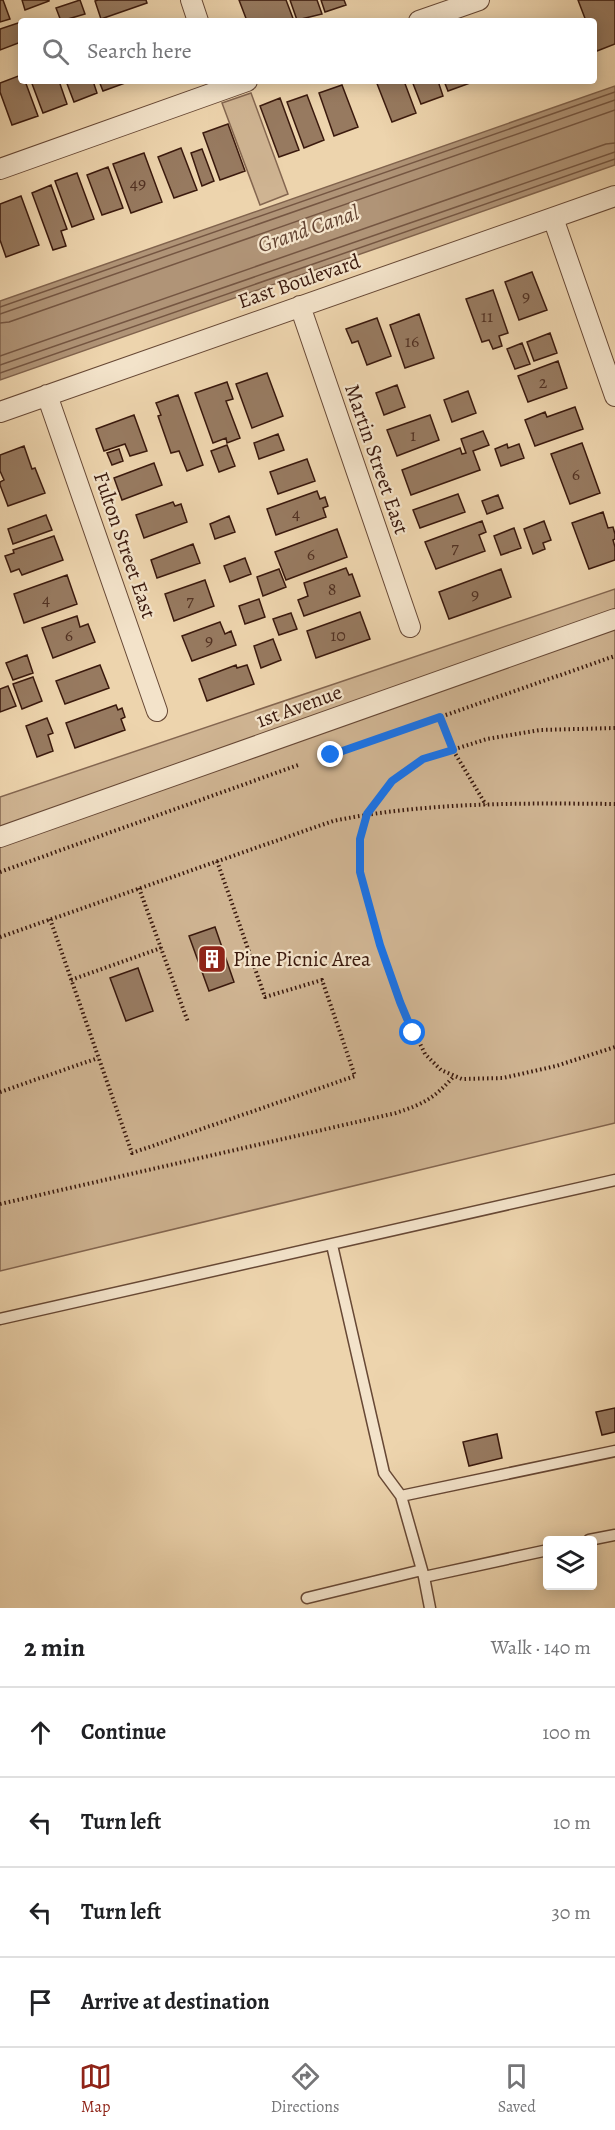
<!DOCTYPE html>
<html lang="en">
<head>
<meta charset="utf-8">
<style>
	:root { --surface:#fff; --page:#f2f2f2; --text:#202124; --muted:#757577; --line:#e0e0e0; --accent:#8f2418 }
	body { margin:0; font-family:Alegreya,serif; background:var(--page); color:var(--text) }
	.controls { position:absolute; right:18px; bottom:18px; display:grid; overflow:hidden; border-radius:6px; box-shadow:0 3px 15px #0003 }
	.controls button { width:54px; height:54px; display:grid; place-items:center; padding:0; border:0; border-bottom:2px solid var(--line); background:var(--surface); color:var(--text); font:30px sans-serif }
	.stop { position:absolute; width:18px; height:18px; margin:-14px; border:4px solid #1a73e8; border-radius:50%; background:#fff }
	.stop.end { background:#1a73e8; border-color:#fff; box-shadow:0 2px 6px #0008 }
	.list { margin:0; padding:0; list-style:none }
	h2 { display:flex; justify-content:space-between; align-items:center; height:78px; margin:0; padding:0 24px; font-size:26px }
	h2 small { font-size:20px; font-weight:400; color:var(--muted) }
	.list li { display:grid; grid-template-columns:39px 1fr auto; gap:18px; align-items:center; box-sizing:border-box; height:90px; padding:0 24px; border-top:2px solid var(--line) }
	.list b { display:block; font-size:22px; white-space:nowrap }
	.list em { font-size:20px; font-style:normal; color:var(--muted) }
	.icon { flex:none; width:33px; height:33px; fill:none; stroke:currentColor; stroke-width:2; stroke-linecap:round; stroke-linejoin:round }
	.map { position:relative; flex:none; width:615px; height:1608px; overflow:hidden }
	.search { position:absolute; background:var(--surface); box-shadow:0 3px 15px #0003; left:18px; right:18px; top:18px; height:66px; display:flex; align-items:center; gap:15px; box-sizing:border-box; padding:0 21px; border-radius:6px; color:var(--muted); font-size:22px }
	.sheet { height:438px; background:var(--surface) }
	nav { display:flex; justify-content:space-around; align-items:center; box-sizing:border-box; height:84px; border-top:2px solid var(--line); background:var(--surface); font-size:16px; color:var(--muted) }
	nav a { display:grid; justify-items:center; gap:3px }
	nav .on { color:var(--accent) }
	.map>svg:first-child { display:block }
</style>
</head>
<body>
<div class="map">
<svg width="615" height="1608" viewBox="0 0 615 1608">
	<rect width="100%" height="100%" fill="#edd4ad"/>
	<filter id="stains"><feTurbulence type="fractalNoise" baseFrequency=".00333" numOctaves="4"/><feColorMatrix values="0 0 0 0 .2 0 0 0 0 .09 0 0 0 0 .02 0 0 0 .5 -.17"/></filter>
	<radialGradient id="worn" r=".72"><stop offset=".6" stop-color="#630" stop-opacity="0"/><stop offset="1" stop-color="#630" stop-opacity=".3"/></radialGradient>
	<path fill="#cfb492" stroke="#846650" stroke-width="1.5" d="M251,93L288,194L260,205L222,103Z
		M615,589V1123L0,1271V797Z"/>
	<path fill="#b09477" stroke="#81634d" stroke-width="1.5" d="M615,86V165L0,380V301Z"/>
	<g fill="none" stroke-linecap="round" stroke-linejoin="round">
		<path stroke="#755642" stroke-width="1.5" d="M0,307L615,92
			M0,314L615,100
			M0,323L9,322L615,110
			M0,356L606,144L615,143
			M0,365L615,152
			M0,373L615,159"/>
	</g>
	<path fill="#977a60" stroke="#3a190d" stroke-width="1.5" d="M0,0H3L10,19L0,22Z
		M22,0H49V1L25,10Z
		M80,0L85,14L61,21L56,8Z
		M98,0H146L147,3L101,19L95,1Z
		M239,0H286L294,21H247Z
		M290,0H317L322,14L297,20Z
		M321,0H344L346,5L325,12Z
		M578,0H615V44L597,51L594,44V21H586Z
		M21,22V42L0,50V29Z
		M21,75V81H25L38,116L12,125L0,92V83Z
		M31,81H59L67,104L43,113Z
		M66,81H93L97,93L74,102Z
		M99,81H127L128,82L103,91Z
		M376,81H404L416,113L392,122Z
		M412,81H438L443,96L421,104Z
		M444,81H472L473,82L448,91Z
		M342,85L358,127L334,136L319,93Z
		M307,95L324,140L304,148L287,102Z
		M280,98L299,150L279,157L260,106Z
		M228,124L245,171L220,180L203,133Z
		M181,148L197,190L174,198L158,157Z
		M202,149L214,181L202,186L191,153Z
		M144,153L162,202L131,213L113,164Z
		M108,167L123,208L102,215L87,175Z
		M77,173L94,219L72,227L55,181Z
		M51,185L67,229L61,231L66,246L53,250L32,193Z
		M21,196L39,245L6,257L0,240V204Z
		M532,272L547,310L519,320L505,282Z
		M493,290L508,333L499,336L502,346L493,349L489,340L482,342L466,299Z
		M419,314L434,358L405,368L390,325Z
		M377,318L391,356L367,365L358,341L352,343L346,329Z
		M550,333L557,353L534,361L527,342Z
		M522,343L530,364L515,369L507,349Z
		M558,361L567,388L528,402L518,376Z
		M267,373L283,416L252,428L236,384Z
		M227,382L233,399L226,401L240,438L227,443L226,438L213,443L195,393Z
		M397,385L405,407L384,415L376,393Z
		M468,391L476,413L452,422L444,400Z
		M178,395L203,465L187,471L179,451L171,453L158,416L161,415L156,403Z
		M575,407L583,429L535,446L525,420L545,412L547,417Z
		M134,415L147,451L130,456L125,444L104,451L96,429Z
		M430,415L439,440L397,456L387,430Z
		M483,431L489,445L473,451L480,470L411,495L402,470L460,448L462,454L466,453L461,439Z
		M278,434L284,450L259,459L254,443Z
		M582,443L600,493L570,504L551,454Z
		M507,444L508,448L519,444L524,458L501,466L495,449Z
		M227,445L235,466L219,472L211,451Z
		M24,446L32,469L35,468L45,493L8,506L0,485V482L4,480L0,471V455Z
		M119,449L123,461L112,465L107,453Z
		M307,459L315,481L278,494L270,472Z
		M154,463L162,485L122,500L114,478Z
		M317,491L320,499L325,497L328,506L323,508L326,517L276,535L267,509Z
		M458,494L465,512L420,528L413,510Z
		M498,495L503,508L487,514L482,501Z
		M173,502L175,506L181,504L187,522L144,538L136,515Z
		M603,512L608,528L613,527L615,534V539L613,540L615,547V560L589,569L572,523Z
		M46,515L52,530L13,544L8,529Z
		M229,516L235,532L215,539L210,524Z
		M482,521L486,532L479,535L485,551L436,569L425,542Z
		M544,521L551,540L543,543L545,549L533,554L524,529Z
		M514,528L521,548L501,555L494,536Z
		M337,529L347,557L286,580L275,552Z
		M54,536L63,560L22,575L19,569L11,572L5,556L14,553L13,550Z
		M193,544L200,563L157,578L151,560Z
		M245,558L251,574L230,582L224,566Z
		M346,568L349,575L352,574L360,596L304,616L298,600L308,596L304,583Z
		M279,569L286,587L263,596L257,577Z
		M501,569L511,597L449,619L439,592Z
		M67,575L77,604L24,623L14,594Z
		M205,580L214,606L174,621L165,594Z
		M259,599L265,617L245,624L239,606Z
		M360,612L370,639L316,658L307,631Z
		M291,613L297,629L279,635L273,619Z
		M77,616L80,627L88,624L95,642L53,658L42,628Z
		M220,622L225,634L231,631L236,645L192,661L182,636Z
		M273,639L281,660L261,668L254,646Z
		M27,655L33,673L13,680L6,663Z
		M100,665L109,688L65,704L56,681Z
		M236,665L237,668L247,665L254,684L207,701L199,679Z
		M33,677L42,701L22,709L13,684Z
		M8,686L16,706L0,712V689Z
		M116,705L118,710L122,708L125,717L121,719L125,730L75,748L66,723Z
		M47,718L53,733L48,735L53,751L37,757L26,726Z
		M215,927L234,982L209,991L189,936Z
		M138,968L153,1011L126,1021L110,978Z
		M615,1408V1432L602,1435L596,1412Z
		M497,1434L502,1458L469,1466L463,1442Z"/>
	<g fill="none" stroke-linecap="round" stroke-linejoin="round">
		<g stroke="#674835" stroke-width="13">
			<path id="service" d="M332,1245L384,1473L401,1496L424,1577L430,1608
				M0,1319L615,1180
				M401,1496L615,1451
				M589,1540L615,1535
				M424,1577L548,1550
				M307,1598L422,1570"/>
		</g>
		<g stroke="#674835" stroke-width="22">
			<path id="minor" d="M191,0L198,21
				M419,21L479,0
				M0,169L247,81
				M553,218L615,396
				M300,306L410,627
				M47,395L157,711
				M0,412L615,196
				M0,837C205,765 409,690 615,619"/>
		</g>
		<path stroke="#3a190d" stroke-width="4" stroke-dasharray="1.5 3" stroke-linecap="butt" d="M440,717L453,750L486,805
			M615,728L540,730L487,739L423,759L392,781L367,814L360,839V872L380,945L400,1002L425,1054L441,1070L462,1079L503,1078L556,1066L615,1047
			M331,755L615,656
			M0,872L298,765
			M139,888L188,1022
			M50,919L132,1153L355,1076L322,980L265,997L217,861
			M0,937L333,821C425,802 521,803 615,804
			M71,980L161,948
			M0,1092L98,1058
			M0,1204L396,1113C423,1104 435,1098 454,1076"/>
		<use href="#service" stroke="#f3e3ca" stroke-width="10"/>
		<use href="#minor" stroke="#f3e3ca" stroke-width="20"/>
	</g>
	<g fill="none" stroke-linecap="round" stroke-linejoin="round">
		<path stroke="#1a73e8" stroke-width="8" d="M331,755L440,717L453,750L423,759L392,781L367,814L360,839V872L380,945L400,1002L413,1033"/>
	</g>
	<defs>
		<g id="building-square" transform="scale(1.5)"><rect x="-9" y="-9" width="18" height="18" rx="4" fill="#8f2418" stroke="#f3e3ca"/><path d="M-4-6H4V6H1V3H-1V6H-4ZM-2.5-4.3h1.7v1.8h-1.7ZM.8-4.3h1.7v1.8H.8ZM-2.5-1h1.7V.8h-1.7ZM.8-1h1.7V.8H.8Z" fill="#fff"/></g>
	</defs>
	<g fill-rule="evenodd">
		<use href="#building-square" x="212" y="959"/>
	</g>
	<g text-anchor="middle" stroke-width="4.5" stroke-linejoin="round" paint-order="stroke">
		<g font-size="18" fill="#513122">
			<text x="138" y="189">49</text>
			<text x="526" y="302">9</text>
			<text x="487" y="322">11</text>
			<text x="412" y="347">16</text>
			<text x="543" y="388">2</text>
			<text x="413" y="441">1</text>
			<text x="576" y="480">6</text>
			<text x="296" y="519">4</text>
			<text x="455" y="553">7</text>
			<text x="311" y="560">6</text>
			<text x="332" y="595">8</text>
			<text x="475" y="600">9</text>
			<text x="46" y="605">4</text>
			<text x="190" y="606">7</text>
			<text x="69" y="641">6</text>
			<text x="338" y="641">10</text>
			<text x="209" y="646">9</text>
		</g>
		<g font-size="21" fill="#3a190d" stroke="#f3e3ca">
			<text transform="translate(299 281) rotate(-19)" y="7">East Boulevard</text>
			<text transform="translate(377 459) rotate(71)" y="7">Martin Street East</text>
			<text transform="translate(125 545) rotate(71)" y="7">Fulton Street East</text>
			<text transform="translate(299 706) rotate(-20)" y="7">1st Avenue</text>
		</g>
		<g font-size="21" fill="#3a190d" stroke="#f3e3ca" text-anchor="start">
			<text x="233" y="966">Pine Picnic Area</text>
		</g>
		<g font-size="22" font-style="italic" fill="#634432" stroke="#f3e3ca">
			<text transform="translate(308 228) rotate(-19)" y="8">Grand Canal</text>
		</g>
	</g>
	<rect width="100%" height="100%" filter="url(#stains)"/>
	<rect width="100%" height="100%" fill="url(#worn)"/>
</svg>
<div class="controls">
<button><svg class="icon" aria-label="layers" viewBox="0 0 24 24"><path d="M12 4l9 5-9 5-9-5zM3 14l9 5 9-5"/></svg></button>
</div>
<div class="stop" style="left:413px;top:1033px"></div>
<div class="stop end" style="left:331px;top:755px"></div>
<div class="search"><svg class="icon" aria-label="search" viewBox="0 0 24 24"><circle cx="10" cy="10" r="6"/><path d="M15 15l6 6"/></svg>Search here</div>
</div>
<section class="sheet">
<h2>2 min<small>Walk · 140 m</small></h2>
<ul class="list">
<li><svg class="icon" aria-label="ahead" viewBox="0 0 24 24"><path d="M12 20V5M6 11l6-6 6 6"/></svg><div><b>Continue</b></div><em>100 m</em></li>
<li><svg class="icon" aria-label="left" viewBox="0 0 24 24"><path d="M17 20v-9H6M10 6l-5 5 5 5"/></svg><div><b>Turn left</b></div><em>10 m</em></li>
<li><svg class="icon" aria-label="left" viewBox="0 0 24 24"><path d="M17 20v-9H6M10 6l-5 5 5 5"/></svg><div><b>Turn left</b></div><em>30 m</em></li>
<li><svg class="icon" aria-label="arrive" viewBox="0 0 24 24"><path d="M6 21V4h12l-3 4 3 4H6"/></svg><div><b>Arrive at destination</b></div></li>
</ul>
</section>
<nav>
<a class="on"><svg class="icon" aria-label="map" viewBox="0 0 24 24"><path d="M3 6l6-2 6 2 6-2v14l-6 2-6-2-6 2zM9 4v14M15 6v14"/></svg>Map</a>
<a><svg class="icon" aria-label="directions" viewBox="0 0 24 24"><path d="M12 3l9 9-9 9-9-9zM9 14v-3h6M13 9l2 2-2 2"/></svg>Directions</a>
<a><svg class="icon" aria-label="saved" viewBox="0 0 24 24"><path d="M7 4h10v16l-5-4-5 4z"/></svg>Saved</a>
</nav>
</body>
</html>
